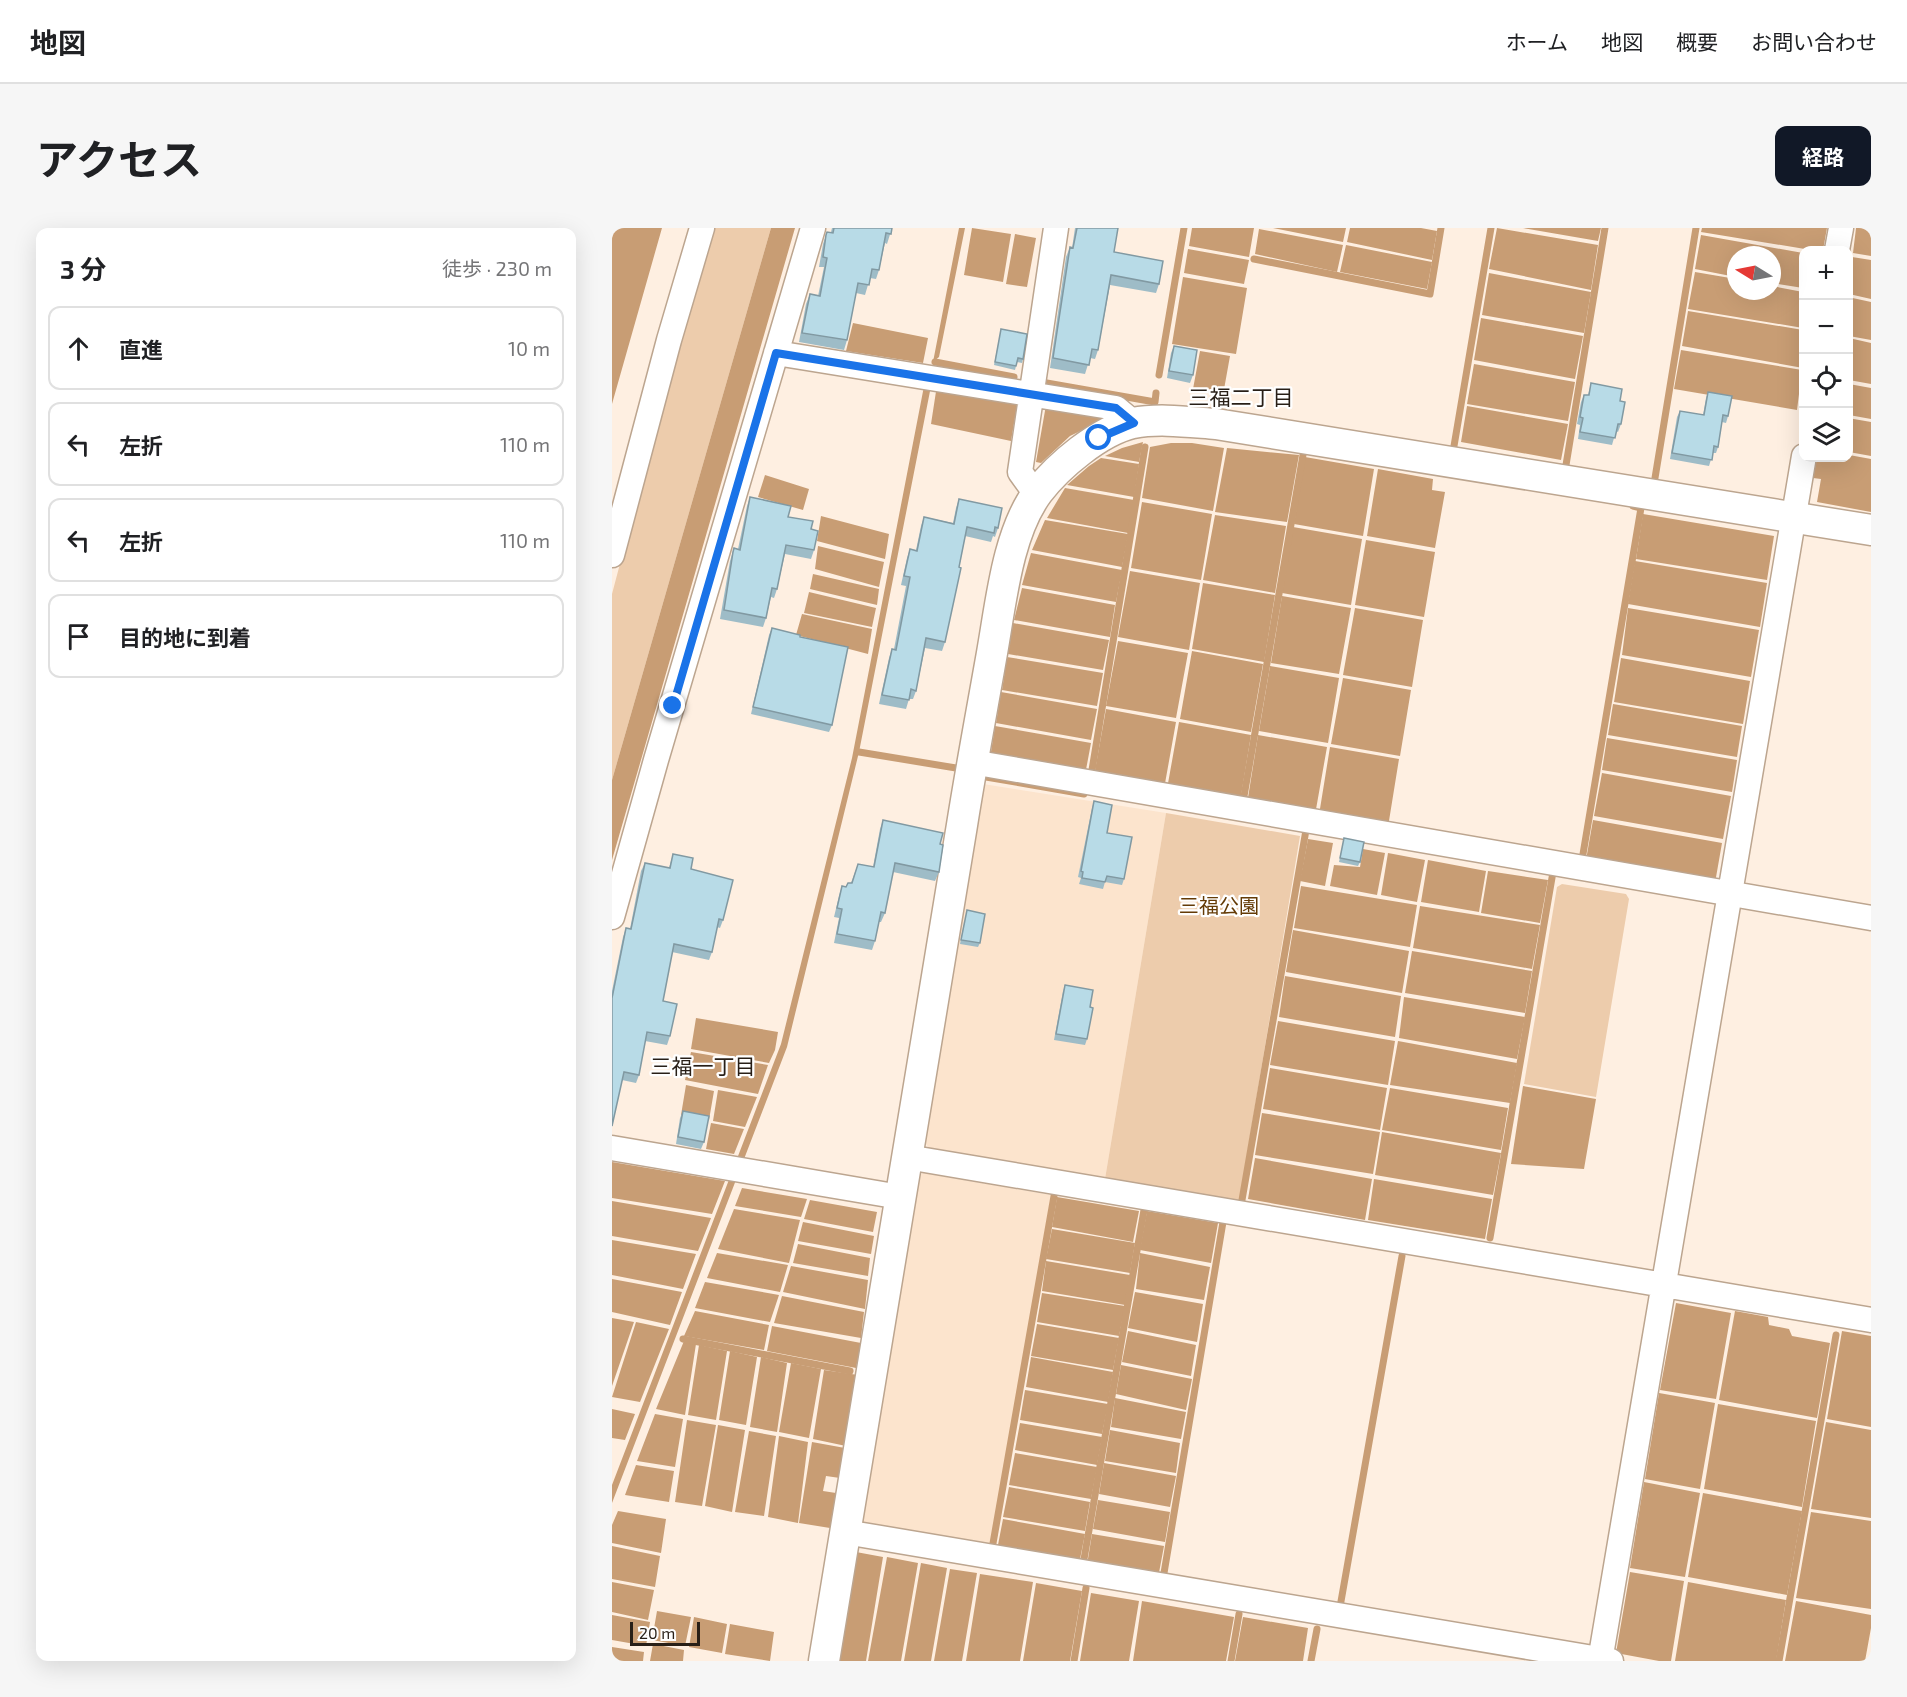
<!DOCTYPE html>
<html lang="ja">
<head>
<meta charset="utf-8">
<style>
	:root { --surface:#fff; --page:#f6f6f6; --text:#202124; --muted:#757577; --line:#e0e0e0; --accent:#111827 }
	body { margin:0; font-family:"Exo 2","Noto Sans JP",sans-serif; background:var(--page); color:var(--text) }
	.controls { position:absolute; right:18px; top:18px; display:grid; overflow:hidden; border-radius:12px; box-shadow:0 6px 24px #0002 }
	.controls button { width:54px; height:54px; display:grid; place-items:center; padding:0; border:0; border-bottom:2px solid var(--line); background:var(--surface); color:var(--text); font:30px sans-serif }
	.compass { position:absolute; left:1115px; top:18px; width:54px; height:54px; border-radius:50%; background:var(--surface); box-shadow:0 6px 24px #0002; rotate:280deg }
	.scale { position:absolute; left:18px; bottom:15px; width:70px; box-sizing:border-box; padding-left:6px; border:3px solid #281f17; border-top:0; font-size:16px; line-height:21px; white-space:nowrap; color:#281f17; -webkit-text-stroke:4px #fff; paint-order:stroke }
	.stop { position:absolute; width:18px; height:18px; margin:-14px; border:4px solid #1a73e8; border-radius:50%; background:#fff }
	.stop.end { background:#1a73e8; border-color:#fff; box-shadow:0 2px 6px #0008 }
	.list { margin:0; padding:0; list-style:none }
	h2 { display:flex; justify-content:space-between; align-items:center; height:78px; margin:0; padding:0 24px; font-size:26px }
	h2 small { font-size:20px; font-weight:400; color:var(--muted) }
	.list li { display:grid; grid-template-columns:39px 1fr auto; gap:18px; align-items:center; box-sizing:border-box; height:84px; margin:0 12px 12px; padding:0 12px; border:2px solid var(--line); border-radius:12px }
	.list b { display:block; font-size:22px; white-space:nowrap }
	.list em { font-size:20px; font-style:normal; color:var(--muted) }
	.icon { flex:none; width:33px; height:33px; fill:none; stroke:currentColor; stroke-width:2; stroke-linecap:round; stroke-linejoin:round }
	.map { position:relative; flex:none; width:1259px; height:1433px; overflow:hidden; border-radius:12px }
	header { display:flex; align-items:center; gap:36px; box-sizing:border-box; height:84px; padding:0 30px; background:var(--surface); border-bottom:2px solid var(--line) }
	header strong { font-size:28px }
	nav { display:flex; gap:33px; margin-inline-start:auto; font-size:21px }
	.intro { display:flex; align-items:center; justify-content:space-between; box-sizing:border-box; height:144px; padding:0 36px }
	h1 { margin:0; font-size:42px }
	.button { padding:15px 27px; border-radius:12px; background:var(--accent); color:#fff; font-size:21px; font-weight:700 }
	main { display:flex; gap:36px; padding:0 36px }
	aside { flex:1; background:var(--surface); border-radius:12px; box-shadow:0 6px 24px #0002 }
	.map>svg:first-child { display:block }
</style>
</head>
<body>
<header>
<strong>地図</strong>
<nav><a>ホーム</a><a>地図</a><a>概要</a><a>お問い合わせ</a></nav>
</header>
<div class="intro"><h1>アクセス</h1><a class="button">経路</a></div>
<main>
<aside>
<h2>3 分<small>徒歩 · 230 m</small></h2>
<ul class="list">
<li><svg class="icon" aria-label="ahead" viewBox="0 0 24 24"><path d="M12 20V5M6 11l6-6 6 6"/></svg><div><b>直進</b></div><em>10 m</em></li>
<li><svg class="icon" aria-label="left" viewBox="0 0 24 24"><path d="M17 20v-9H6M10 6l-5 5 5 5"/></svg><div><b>左折</b></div><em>110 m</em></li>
<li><svg class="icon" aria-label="left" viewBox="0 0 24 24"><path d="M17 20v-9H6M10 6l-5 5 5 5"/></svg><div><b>左折</b></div><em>110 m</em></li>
<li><svg class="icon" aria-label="arrive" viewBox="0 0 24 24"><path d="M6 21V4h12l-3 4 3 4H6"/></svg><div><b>目的地に到着</b></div></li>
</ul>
</aside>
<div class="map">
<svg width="1259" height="1433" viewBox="0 0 1259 1433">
	<rect width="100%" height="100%" fill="#feefe1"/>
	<path fill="#fce4cd" d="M371,556L554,585L493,951L317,920L310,911Z
		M311,945L439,967L378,1323L247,1301L302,951Z"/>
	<path fill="#edccac" d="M100,0H159L0,552V366L66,116Z
		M554,585L688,608L627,974L493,951Z
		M950,656L1014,666L1017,671L984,869L912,856L945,659Z"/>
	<path fill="#c89d74" d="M0,0H50L0,176Z
		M159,0H183L0,632V552Z
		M347,0H353L327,129L321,134Z
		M360,0L399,6L391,54L352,47Z
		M580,0H642L637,29L577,18Z
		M661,0H734L731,14Z
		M738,0H809L825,3L820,32L735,14Z
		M885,0L986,17L979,62L877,41Z
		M911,0H989L986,13Z
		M1090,0H1215L1211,22H1199L1089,4Z
		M1244,0H1259V28L1241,25Z
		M647,1L731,17L725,44L643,26Z
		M403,6L424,10L415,59L394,56Z
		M1089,7L1191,25V60L1160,55V27H1124V49L1083,41Z
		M734,17L820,34L815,61L728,44Z
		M576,21L637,32L632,56L572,45Z
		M1240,29L1259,32V71L1237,66V48Z
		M1083,44L1124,51V63H1160V58L1191,64V100L1076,81Z
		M877,45L979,64L972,105L870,87Z
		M571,49L635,60L624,126L560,116Z
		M1236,69L1259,74V112L1237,108Z
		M1076,83L1191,102V140L1070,118Z
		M869,90L971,108L963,151L862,132Z
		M241,95L316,110L311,135L234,123Z
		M1237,110L1259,115V156L1237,152Z
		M1069,122L1190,142L1185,182L1062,161Z
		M588,123L618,128L611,167L581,161Z
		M862,136L963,154L956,193L855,176Z
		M313,153H320L247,524L175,819L0,1275V1257L169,816L240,530Z
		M1237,156L1259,160V191L1237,187Z
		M325,157L399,171L405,178L399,213L319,196Z
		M434,177L492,187L491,192L458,208L429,235L424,234Z
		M855,178L956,196L949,232L849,214Z
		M1236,190L1259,194V228L1237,224Z
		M531,214L527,234L493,228L510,220Z
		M559,215H580L612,220L601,283L530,270L538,219Z
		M615,220L687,227L675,294L603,284Z
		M1237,227L1259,231V284L1205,274L1209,251L1201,250L1205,230H1236Z
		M693,229L762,241L751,308L682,296Z
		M489,230L527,236L522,269L455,257L477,238Z
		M766,241L821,251L820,262L833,264L823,320L755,308Z
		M153,247L197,261L191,282L146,269Z
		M453,260L522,272L516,305L435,290Z
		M530,274L600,286L589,352L519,340Z
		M1031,286L1162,308L1155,352L1024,331Z
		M603,287L674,298L663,365L591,352Z
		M209,288L277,306L273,331L205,313Z
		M433,292L516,306L510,339L420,322Z
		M681,299L750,311L739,377L670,365Z
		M754,312L823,324L812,389L743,377Z
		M206,318L272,334L267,359L203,341Z
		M419,325L510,342L504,374L410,357Z
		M1023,333L1155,355L1148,399L1016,376Z
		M518,343L588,355L577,422L506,409Z
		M201,346L267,361L265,377L198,361Z
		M591,355L663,367L652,434L580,421Z
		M410,360L503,377L498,409L402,392Z
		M197,364L264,380L260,399L192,385Z
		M670,368L739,380L727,446L659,435Z
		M743,380L811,392L800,459L731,447Z
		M1016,380L1147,402L1139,449L1010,427Z
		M190,386L260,401L256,426L184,407Z
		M401,395L497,412L491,442L396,426Z
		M506,413L576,425L564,490L494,478Z
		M580,423L651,436L639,504L568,491Z
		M395,429L491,445L485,478L390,462Z
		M1009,430L1138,453L1131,496L1002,474Z
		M658,438L727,450L716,515L647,503Z
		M731,450L799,462L788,528L719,516Z
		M389,464L485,481L479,512L384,495Z
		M1001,476L1130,498L1125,529L996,507Z
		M494,481L564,494L552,561L482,548Z
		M567,494L639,507L628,574L555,561Z
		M383,498L479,515L473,547L378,530Z
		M646,507L715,519L703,587L635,576Z
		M995,510L1125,532L1120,564L990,542Z
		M718,519L787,531L776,599L707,587Z
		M990,545L1119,568L1111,611L982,588Z
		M981,592L1110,615L1103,655L974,632Z
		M696,611L721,615L713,658L688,653Z
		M751,621L773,625L765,667L718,658L722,637L748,639Z
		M776,625L813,632L805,674L769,667Z
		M816,632L874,643L867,684L809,674Z
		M876,643L936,652L928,695L869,685Z
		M689,658L805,677L798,719L682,700Z
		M808,678L928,697L920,741L801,720Z
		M681,702L797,723L790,765L674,744Z
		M800,723L920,743L913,785L793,765Z
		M673,748L789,768L783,809L667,789Z
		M792,769L913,789L905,831L787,810Z
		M84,790L166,804L163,822L157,835L79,821Z
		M666,793L783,813L776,857L658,837Z
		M786,813L905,835L898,875L778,857Z
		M79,824L156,837L146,866L73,852Z
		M658,840L775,860L768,902L651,881Z
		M74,857L102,863L97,892L69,887Z
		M911,858L984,871L972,941L899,936Z
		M778,860L896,880L889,922L770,902Z
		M106,862L145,869L133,899L101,893Z
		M650,885L768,904L761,946L643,927Z
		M99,895L132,901L122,926L94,921Z
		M770,904L889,925L881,967L763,947Z
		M643,930L760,951L753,992L636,971Z
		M0,934L113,953L100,986L0,970Z
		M762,951L880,971L873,1011L756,992Z
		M130,960L195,971L189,989L123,978Z
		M445,969L527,983L521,1014L440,999Z
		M198,972L265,984L261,1004L192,991Z
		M0,973L99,990L86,1023L0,1008Z
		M122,981L188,992L177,1035L106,1021Z
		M535,983L606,995L599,1035L528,1022Z
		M191,994L262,1008L259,1026L186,1013Z
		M440,1001L523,1015L518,1045L434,1031Z
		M0,1012L84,1026L71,1061L0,1047Z
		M186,1016L258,1030L256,1048L181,1035Z
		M105,1025L176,1037L168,1064L95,1050Z
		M528,1025L598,1039L592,1072L524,1061Z
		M434,1033L518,1047L513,1077L430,1063Z
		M179,1038L256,1052L253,1081L171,1064Z
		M0,1051L70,1064L58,1097L0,1084Z
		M93,1054L167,1067L158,1094L83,1080Z
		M523,1064L591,1076L585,1114L516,1100Z
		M430,1065L513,1078L507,1108L425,1094Z
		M170,1068L252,1084L249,1110L162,1095Z
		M1064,1075L1119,1085L1104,1171L1048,1162Z
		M83,1083L157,1097L152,1122L72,1108Z
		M1123,1083L1156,1089L1157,1097L1177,1101L1180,1108L1218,1115L1205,1190L1107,1172Z
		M0,1090L22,1094L0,1158Z
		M24,1094L57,1101L28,1174L0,1169Z
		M425,1096L507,1110L501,1142L419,1128Z
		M160,1098L249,1115L244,1140L155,1123Z
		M516,1103L584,1117L579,1148L510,1134Z
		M1230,1103L1259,1108V1199L1215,1191Z
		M72,1113L84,1116L73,1187L44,1181Z
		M87,1117L115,1123L104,1192L76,1187Z
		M118,1123L145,1129L134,1197L107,1192Z
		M149,1129L175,1135L165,1204L138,1199Z
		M419,1129L501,1144L496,1174L414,1159Z
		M179,1135L209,1141L197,1210L167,1204Z
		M509,1137L580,1151L574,1182L504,1166Z
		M212,1142L246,1147L234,1218L201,1211Z
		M413,1162L496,1176L490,1206L408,1192Z
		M1047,1165L1103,1175L1088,1261L1033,1251Z
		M503,1170L574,1184L569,1211L499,1199Z
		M1106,1176L1204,1193L1190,1279L1092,1261Z
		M0,1181L23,1186L13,1212L0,1210Z
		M43,1186L71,1191L63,1239L25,1233Z
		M75,1192L104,1197L90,1278L63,1274Z
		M1214,1194L1259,1202V1290L1199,1281Z
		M408,1195L490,1209L485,1237L403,1222Z
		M106,1197L133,1202L120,1284L93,1278Z
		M498,1202L568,1215L564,1245L493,1233Z
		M137,1203L164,1208L152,1288L123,1284Z
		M167,1208L196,1214L186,1295L156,1289Z
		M200,1214L233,1220L228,1250L214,1248L211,1263L224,1265L218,1300L187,1295Z
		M403,1225L485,1239L479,1271L397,1257Z
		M492,1235L564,1248L558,1279L487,1266Z
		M24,1237L62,1243L57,1274L13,1267Z
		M1032,1254L1088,1265L1073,1349L1018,1340Z
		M397,1259L478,1274L473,1303L391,1289Z
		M1091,1265L1190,1283L1175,1367L1076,1349Z
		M486,1272L558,1284L553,1314L481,1301Z
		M6,1283L54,1291L49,1325L0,1315V1297Z
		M1199,1284L1259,1293V1381L1184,1370Z
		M391,1291L473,1306L467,1336L385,1322Z
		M480,1306L552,1318L546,1350L475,1337Z
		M0,1318L48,1328L43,1359L0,1351Z
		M244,1324L271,1329L254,1433H227Z
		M275,1329L306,1335L289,1433H256Z
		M309,1335L335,1340L319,1433H292Z
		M338,1341L365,1345L350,1433H322Z
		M1018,1344L1072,1353L1059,1433H1047L1004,1425Z
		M368,1346L421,1354L408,1433H354Z
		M0,1354L42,1362L36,1392L0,1384Z
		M1076,1354L1174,1372L1164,1433H1063Z
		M424,1355L470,1363L458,1433H411Z
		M479,1365L527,1373L517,1433H468Z
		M530,1373L622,1389L614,1433H521Z
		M1184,1373L1259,1387V1400L1253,1433H1173Z
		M45,1383L79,1389L73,1418L40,1412Z
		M0,1387L38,1394L34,1418L0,1412Z
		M82,1389L115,1396L110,1425L77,1419Z
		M631,1389L696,1400L691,1433H623Z
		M118,1396L162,1404L158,1433L113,1426Z
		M41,1416L72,1422L71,1433H38Z
		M0,1419L32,1424L31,1433H0Z"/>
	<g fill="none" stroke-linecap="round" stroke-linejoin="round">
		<path stroke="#c89d74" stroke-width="7" d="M642,31L818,66L829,0
			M323,134L402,149
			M547,147L572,0
			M429,154L543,174L544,165
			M842,218L879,0
			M954,237L993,0
			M1043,250L1084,0
			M247,524L344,540
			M479,548L533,219
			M374,549L472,566
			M631,574L691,227
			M970,632L1029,280L1021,278
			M630,972L694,602
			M878,1010L941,644
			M71,1111L238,1143
			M380,1321L442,968
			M471,1337L532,982
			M551,1351L611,994
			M728,1379L790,1028
			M462,1433L474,1360
			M619,1433L627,1386
			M699,1433L705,1401
			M1167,1433L1224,1107"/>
		<g stroke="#bca58f" stroke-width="27">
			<path id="minor" d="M1225,22L1229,0
				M164,125L504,180L522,195
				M424,266L408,244L444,0
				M0,327L57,112L90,0
				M360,534L1259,690
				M0,689L44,532L201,0
				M0,920L288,969
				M295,929L1259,1092
				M233,1304L999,1433
				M988,1433L1192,228"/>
		</g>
		<g stroke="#bca58f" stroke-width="33">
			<path id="tertiary" d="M212,1433C258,1154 304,876 350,597C359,540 370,482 380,425C389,375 395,306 426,264C446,238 487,203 521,195C547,190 577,194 604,196L1259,302"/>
		</g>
		<use href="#minor" stroke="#fff" stroke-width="24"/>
		<use href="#tertiary" stroke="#fff" stroke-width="30"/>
	</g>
	<path fill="#9ebcc7" d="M220,0H280L275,16L273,15L267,42L264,51L258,50L253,67L244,65L235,112L232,122L187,114L194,76L198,66L206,68L212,39H207L211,16L215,4H219Z
		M463,0H506L502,24L547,56L544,65L498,57L486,122L483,131L478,130L473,146L438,140L454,29L458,19L460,20Z
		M389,101L411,131L410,135L405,134L403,142L382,137Z
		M562,118L581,147L578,155L555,150L559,125Z
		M979,155L1008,173L1009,196L1006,204L1004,203L1000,217L966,211L968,197L965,196L969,174L972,167H976Z
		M1096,164L1116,188L1114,195L1110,194L1106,219L1104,225H1101L1097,238L1058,231L1065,189L1068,183L1091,187L1094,170Z
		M138,269L199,301L202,322L199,331L173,326L165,361L162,370L159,369L154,390L151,399L108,391L118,333L122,320L126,321L135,278Z
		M347,271L386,300L383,309L381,308L379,314L353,308L333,414L330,423L313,420L304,463L301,471H297L294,481L267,476L277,430L280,421H282L294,358L289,357L295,330L298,321L304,322L309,298L312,289L341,295L344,280Z
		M160,400L220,497L217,504L139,486L157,407Z
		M482,573L495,605L512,651L510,657L493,654L491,661L467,656L469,650L466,649L480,580Z
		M271,592L328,616L327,644L323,653L281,644L273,685L269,694H267L263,713L260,722L222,715L227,690L222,689L227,668L230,658L234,659L236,655H239L246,636L261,639L268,601Z
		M732,610L748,634L746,638L727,634Z
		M61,626L79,641L111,692L108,700L105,699L100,724L97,732L60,724L51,773L58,808L55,817L33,813L27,847L24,855L10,852L0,899V763L11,709L14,700L18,701L29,643L33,635L57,640Z
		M355,682L368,715L366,719L348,716Z
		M453,757L478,779L475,811L473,817L442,812L451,763Z
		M71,883L92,914L89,921L64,916L68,890Z"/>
	<path fill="#b8dbe7" stroke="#8199a2" stroke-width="1.5" d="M222,0H280L279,6L274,5L267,42L260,41L257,57L246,55L235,112L190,105L198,66L208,68L215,30L211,29L214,7L215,4L221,5Z
		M465,0H506L502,24L551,33L547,56L499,47L486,122L480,121L477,137L441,130L458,19L461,20Z
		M389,101L415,106L411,131L406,130L404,138L383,134Z
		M562,118L585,122L581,147L557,143Z
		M979,155L1010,161L1008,173L1013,174L1009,196H1006L1003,210L968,204L971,190L968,189L972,167H977Z
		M1096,164L1120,168L1116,188L1111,187L1106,219L1102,218L1100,232L1060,225L1068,183L1092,187Z
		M138,269L179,278L176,289L201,293L199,301L206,303L202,322L174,317L165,361L160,360L154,390L112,382L121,324L122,320L128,322Z
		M347,271L390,280L386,300L383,299L382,305L355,299L347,339L349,340L333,414L314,410L304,463L299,461L297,472L270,467L280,421L284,422L298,349L292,348L298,321L305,323L312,289L342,296Z
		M160,400L188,407V409L236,419L220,497L141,479Z
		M482,573L500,577L495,605L520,609L512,651L495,648L493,654L470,650L471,644L469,643Z
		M271,592L331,605L328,616L331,617L327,644L283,635L273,685L269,684L263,713L225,706L230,681L225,680L230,658L234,659L236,655H240L246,636L262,639Z
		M732,610L752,614L748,634L728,630Z
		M61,626L81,630L79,641L121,652L111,692L107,691L100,724L62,716L51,773L65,776L58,808L35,804L27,847L12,844L0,898V770L14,700L19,701L33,635L58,640Z
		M355,682L373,686L368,715L349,712Z
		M453,757L481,762L478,779L481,780L475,811L444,806Z
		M71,883L97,888L92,914L66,909Z"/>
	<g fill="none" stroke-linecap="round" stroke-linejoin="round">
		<path stroke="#1a73e8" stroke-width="8" d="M61,478L164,125L504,180L522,195L487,210"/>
	</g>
	<g text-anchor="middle" stroke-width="4.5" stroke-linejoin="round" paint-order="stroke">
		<g font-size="20" fill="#643b06" stroke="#fff">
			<text x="607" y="685">三福公園</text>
		</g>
		<g font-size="21" fill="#281f17" stroke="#fff">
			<text x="629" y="177">三福二丁目</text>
			<text x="91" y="846">三福一丁目</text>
		</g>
	</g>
</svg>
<div class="controls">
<button>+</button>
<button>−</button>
<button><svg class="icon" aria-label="locate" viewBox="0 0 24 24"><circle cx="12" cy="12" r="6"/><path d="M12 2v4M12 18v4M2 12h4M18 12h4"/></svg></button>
<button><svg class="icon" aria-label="layers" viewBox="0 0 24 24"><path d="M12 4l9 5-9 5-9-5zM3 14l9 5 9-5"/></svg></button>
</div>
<svg class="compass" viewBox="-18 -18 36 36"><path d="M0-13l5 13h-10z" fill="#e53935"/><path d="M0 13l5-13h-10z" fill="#757577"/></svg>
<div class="scale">20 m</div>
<div class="stop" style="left:487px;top:210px"></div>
<div class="stop end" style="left:61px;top:478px"></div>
</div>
</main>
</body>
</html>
